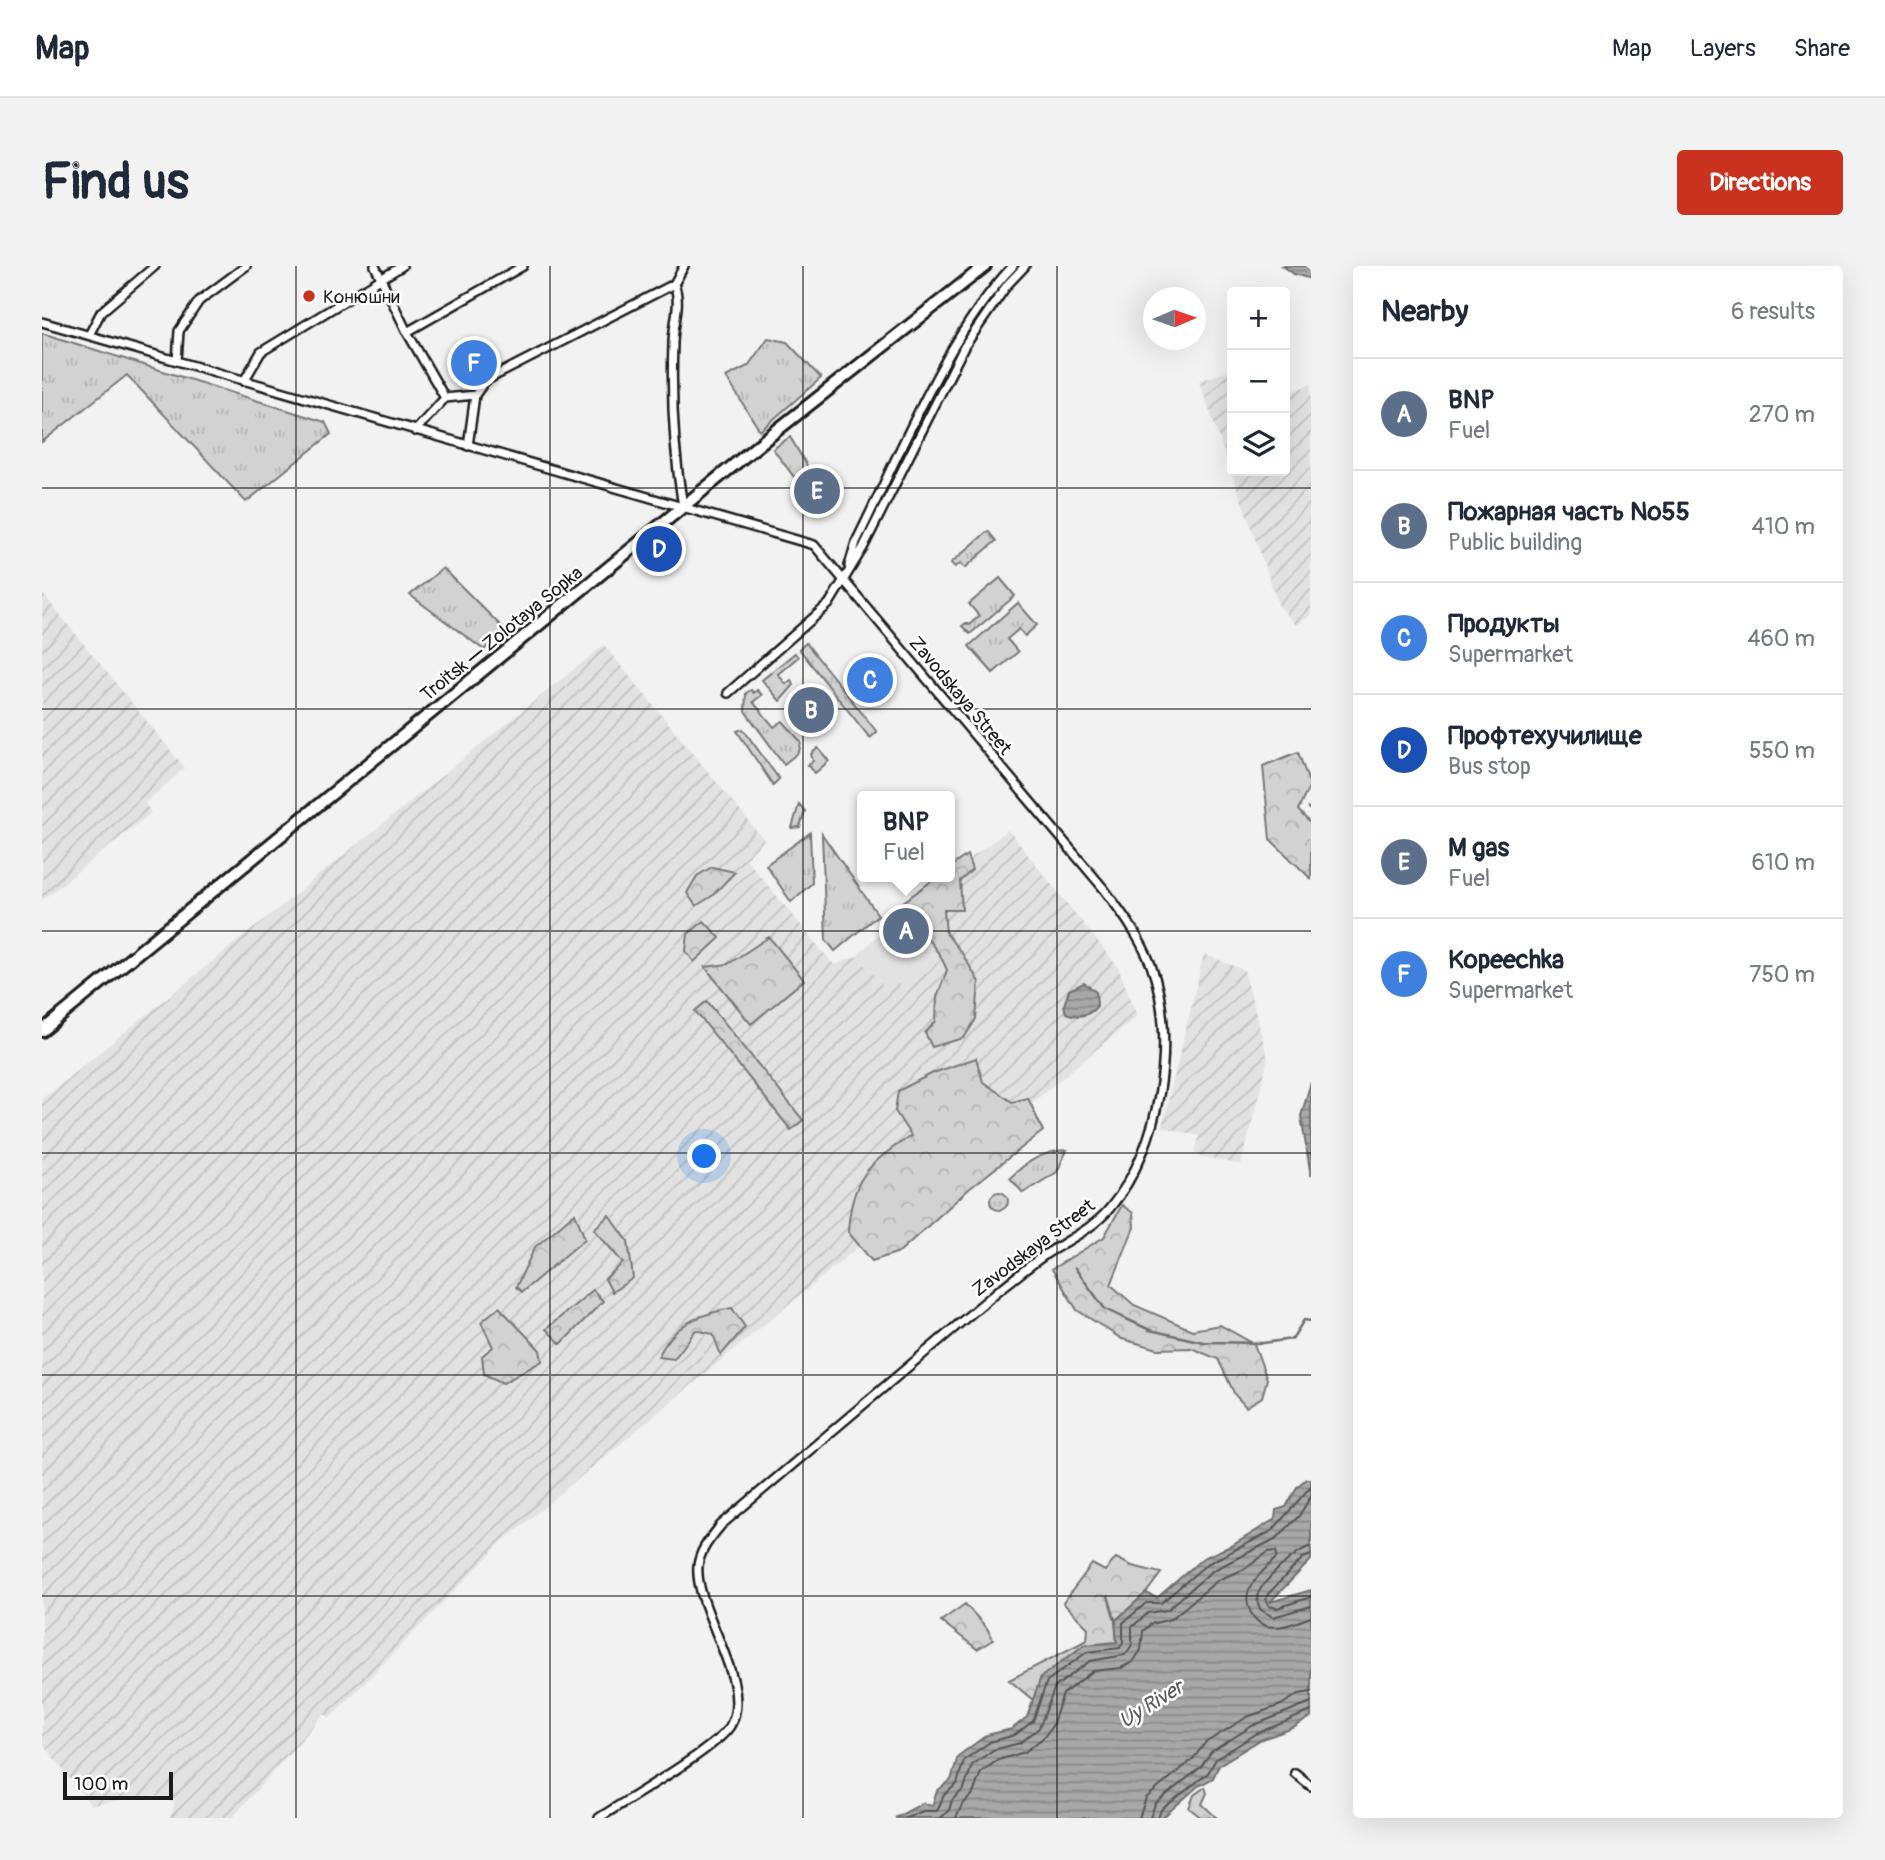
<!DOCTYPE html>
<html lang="en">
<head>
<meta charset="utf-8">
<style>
	:root { --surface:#fff; --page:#f2f2f3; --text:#1f2937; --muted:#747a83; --line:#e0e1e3; --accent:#c8321e }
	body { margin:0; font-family:Pangolin,sans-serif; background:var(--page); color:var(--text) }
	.controls { position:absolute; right:21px; top:21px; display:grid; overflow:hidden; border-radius:7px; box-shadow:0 7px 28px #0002 }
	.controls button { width:63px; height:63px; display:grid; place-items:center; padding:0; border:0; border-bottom:2px solid var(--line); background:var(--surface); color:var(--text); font:35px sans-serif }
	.compass { position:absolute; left:1101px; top:21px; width:63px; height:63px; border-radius:50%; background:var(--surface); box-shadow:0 7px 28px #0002; rotate:88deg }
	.scale { position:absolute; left:21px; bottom:18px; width:110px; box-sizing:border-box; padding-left:7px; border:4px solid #1c1c1c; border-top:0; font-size:19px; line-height:24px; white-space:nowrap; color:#1c1c1c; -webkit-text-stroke:5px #fff; paint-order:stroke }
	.you { position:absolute; left:663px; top:891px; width:24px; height:24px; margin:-18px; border:5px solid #fff; border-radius:50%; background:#1a73e8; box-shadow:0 0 0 10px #1a73e833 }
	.badge { display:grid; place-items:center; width:46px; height:46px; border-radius:50%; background:var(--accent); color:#fff; font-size:23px; font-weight:700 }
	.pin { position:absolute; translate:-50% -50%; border:4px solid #fff; box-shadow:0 2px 7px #0006 }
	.popup { position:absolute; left:815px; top:525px; width:98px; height:91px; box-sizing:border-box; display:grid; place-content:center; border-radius:7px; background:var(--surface); filter:drop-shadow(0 2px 5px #0005); font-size:23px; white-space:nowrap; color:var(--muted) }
	.popup b { font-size:26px; color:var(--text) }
	.popup::after { content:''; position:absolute; left:50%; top:100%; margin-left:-14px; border:14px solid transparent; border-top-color:var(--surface) }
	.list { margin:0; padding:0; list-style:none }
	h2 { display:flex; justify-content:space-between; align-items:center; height:91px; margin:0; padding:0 28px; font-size:30px }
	h2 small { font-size:23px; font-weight:400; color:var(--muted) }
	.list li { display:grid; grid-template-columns:46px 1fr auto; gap:21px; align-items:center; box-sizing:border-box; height:112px; padding:0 28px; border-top:2px solid var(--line) }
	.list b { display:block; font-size:26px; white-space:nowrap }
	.list p { margin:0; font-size:23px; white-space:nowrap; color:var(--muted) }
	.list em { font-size:23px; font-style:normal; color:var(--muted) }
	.icon { flex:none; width:38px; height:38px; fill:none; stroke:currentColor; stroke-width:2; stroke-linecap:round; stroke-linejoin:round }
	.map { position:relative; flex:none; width:1269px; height:1552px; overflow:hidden; border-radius:7px }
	header { display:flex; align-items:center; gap:42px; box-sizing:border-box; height:98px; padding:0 35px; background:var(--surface); border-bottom:2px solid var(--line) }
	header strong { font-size:33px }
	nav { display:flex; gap:38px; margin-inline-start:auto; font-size:24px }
	.intro { display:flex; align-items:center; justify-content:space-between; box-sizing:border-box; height:168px; padding:0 42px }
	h1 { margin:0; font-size:49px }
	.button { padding:18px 32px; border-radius:7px; background:var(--accent); color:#fff; font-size:24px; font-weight:700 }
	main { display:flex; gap:42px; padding:0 42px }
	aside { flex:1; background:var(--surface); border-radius:7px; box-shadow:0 7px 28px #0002 }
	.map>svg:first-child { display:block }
</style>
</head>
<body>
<header>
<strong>Map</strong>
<nav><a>Map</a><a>Layers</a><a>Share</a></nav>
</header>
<div class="intro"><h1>Find us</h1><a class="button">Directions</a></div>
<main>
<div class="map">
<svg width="1269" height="1552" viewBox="0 0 1269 1552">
	<defs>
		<pattern id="industrial-furrows" width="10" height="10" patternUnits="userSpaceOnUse" patternTransform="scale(1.75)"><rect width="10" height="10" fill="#e2e2e2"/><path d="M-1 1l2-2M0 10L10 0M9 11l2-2" fill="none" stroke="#c1c1c1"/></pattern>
		<pattern id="grass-tufts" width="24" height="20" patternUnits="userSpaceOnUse" patternTransform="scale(1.75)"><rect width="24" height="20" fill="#d2d2d2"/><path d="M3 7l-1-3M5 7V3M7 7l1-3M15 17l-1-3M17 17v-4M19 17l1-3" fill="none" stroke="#b4b4b4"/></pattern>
		<pattern id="forest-crowns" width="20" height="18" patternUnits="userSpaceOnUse" patternTransform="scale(1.75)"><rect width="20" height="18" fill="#d2d2d2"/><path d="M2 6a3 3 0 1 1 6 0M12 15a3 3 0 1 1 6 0" fill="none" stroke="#b4b4b4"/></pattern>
		<pattern id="water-rules" width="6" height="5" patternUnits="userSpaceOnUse" patternTransform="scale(1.75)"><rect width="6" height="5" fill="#a8a8a8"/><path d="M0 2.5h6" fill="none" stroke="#888"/></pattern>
	</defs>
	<rect width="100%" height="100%" fill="#f2f2f2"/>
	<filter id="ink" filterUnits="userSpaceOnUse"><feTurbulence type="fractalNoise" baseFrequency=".0143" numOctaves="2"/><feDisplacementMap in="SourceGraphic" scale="14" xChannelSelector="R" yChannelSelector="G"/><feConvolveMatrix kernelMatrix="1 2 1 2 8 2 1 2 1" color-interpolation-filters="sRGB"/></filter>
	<g filter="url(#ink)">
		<path fill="#e2e2e2" d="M787,202L801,222L768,246L754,226Z
			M859,645L898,694L863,725H846L815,690Z"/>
		<path fill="url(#industrial-furrows)" d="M1190,104V205H1243V129L1269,118V350L1254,359L1237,340L1157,115Z
			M0,327L143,502L103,537L109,547L0,634Z
			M562,379L722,574L704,593L792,699L815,690L846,725L854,716L863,725L898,694L859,645L966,564L1076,701L1095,750L460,1276L288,1452L282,1448L190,1552H128L133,1537L113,1530L49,1539L0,1477V833Z
			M1162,688L1202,704L1226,793L1199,899L1152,889L1157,870L1120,861Z"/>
		<path fill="url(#grass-tufts)" stroke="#777" stroke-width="2" d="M963,12L965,14L943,44L821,277L817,276L909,92Z
			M0,67L283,156L289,168L204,236L85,109L0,176Z
			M726,72L745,76L779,112L718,165L684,111L706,100Z
			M748,171L773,213L760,222L758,209L752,211L731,183Z
			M946,265L954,275L923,302L919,297L913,301L909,297Z
			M401,302L463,364L442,384L368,329Z
			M958,312L973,330L928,368L920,360L924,357L927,359L937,350L927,338Z
			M976,337L995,359L983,370L977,363L965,373L976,386L951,407L927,380Z
			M764,377L835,466L828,472L757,383Z
			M753,387L756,391L736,408L744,418L749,414L752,419L738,435L720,414Z
			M709,424L712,427L715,424L720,429L711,436L732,461L741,455L759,476L757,486L742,498L703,445L704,427Z
			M776,482L787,495L773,507L766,499L771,495L769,488Z
			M768,567L770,617L749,636L724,599Z
			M780,568L836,649L793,685L784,674Z
			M1025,884L1015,906L981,927L968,912C984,896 1001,885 1025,884Z
			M948 935a9 9 0 1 1 18 0a9 9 0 1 1-18 0Z"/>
		<path fill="url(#forest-crowns)" stroke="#777" stroke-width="2" d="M701,463L737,513L731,519L695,465Z
			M1256,486L1268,519L1256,544L1269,558V613L1228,573L1221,500Z
			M757,538L763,545L758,561L750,562Z
			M925,589L930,604L918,615L920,644H902L904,667L921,689L937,716L934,753L922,772L890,781L883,767L894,755L895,731L905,704L899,691L860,637L895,611H908V601Z
			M670,601L693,606L670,630L654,640L645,627L655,610Z
			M662,655L678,672L652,696L644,685L646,668Z
			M727,671L762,714L709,758L663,701L686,698Z
			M665,735L761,854L749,864L653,745Z
			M934,792L941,816L970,836L986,832L1001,865L927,923L857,986L830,995L806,966C809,913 826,897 869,870L853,845L856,825L891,807Z
			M1080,939L1091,947L1092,961L1069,1019L1092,1039L1150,1064L1178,1059L1212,1078L1225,1113L1220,1131L1204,1141L1193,1129L1176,1093L1149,1082L1116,1083L1080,1073L1035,1044L1010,1003L1062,971Z
			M533,947L543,973L480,1026L474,1021L493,981Z
			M567,949L586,975L591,1012L570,1026L563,1013L581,997L552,963Z
			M551,1024L561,1035L519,1078L504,1063Z
			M457,1041L498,1084L500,1095L461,1117L442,1108L440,1090L451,1081L439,1056Z
			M690,1042L703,1061L679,1089L671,1068L654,1064L632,1093L616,1091C632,1058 655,1049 690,1042Z
			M1074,1292L1090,1300L1119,1307L1104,1327L1073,1355L1075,1376L999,1411L991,1434L967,1414L1045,1374L1046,1362L1021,1337L1050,1298L1063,1305Z
			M923,1338L945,1362L951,1374L935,1383L899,1355Z
			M1163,1521L1165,1527L1160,1538L1175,1552H1160L1147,1542L1152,1529Z"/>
		<path fill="url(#water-rules)" stroke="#707070" stroke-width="2" d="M1241,0H1269V13L1252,8Z
			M1042,717L1054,726L1055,740C1046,751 1036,752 1024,747L1022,739L1027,724Z
			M1269,816V910L1259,850Z
			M1264,1213H1269V1294L1228,1336L1269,1324V1451L1251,1462L1218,1474L1177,1499L1171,1512L1155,1521L1120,1552H853L881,1537L890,1540L895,1525L909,1514L916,1490L945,1469L970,1463L985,1451L999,1411L1042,1379L1075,1376L1073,1355L1104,1327L1115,1332L1161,1292L1191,1279L1233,1253L1234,1244L1244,1241L1255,1221Z"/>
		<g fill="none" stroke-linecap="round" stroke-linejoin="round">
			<path stroke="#545454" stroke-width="2" d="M1269,1281C1257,1281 1220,1316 1216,1328C1214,1334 1216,1339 1219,1344L1231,1351L1269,1340
				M1269,1289L1261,1292L1226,1328L1224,1334L1227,1340L1235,1342L1269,1331
				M864,1552L881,1545H895L902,1529L915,1518L922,1494L948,1476L973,1469L991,1455L1005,1415L1045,1386L1078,1382L1081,1376V1357L1104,1337H1119L1165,1298L1230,1265L1269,1220
				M899,1552L907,1544L910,1534L922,1523L930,1499L951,1484L978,1477L997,1462L1013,1421L1048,1395L1083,1389L1090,1379V1361L1106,1347L1125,1344L1170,1305L1235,1272L1257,1250L1269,1230
				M914,1552L920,1539L931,1528L939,1506L956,1494L983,1486L1002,1471L1010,1460L1021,1428L1051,1405L1079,1402L1091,1396L1099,1384L1101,1365L1109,1358L1129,1353L1176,1314L1203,1303L1226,1286L1234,1285L1235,1291C1227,1300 1215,1309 1209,1320C1199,1337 1211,1360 1231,1361C1243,1362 1257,1355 1269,1351
				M1097,1552L1104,1532L1151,1493L1163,1477L1205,1451L1239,1439L1257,1428L1269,1426
				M1108,1552L1113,1538L1159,1501L1169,1486L1210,1460L1269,1436
				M1116,1552L1119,1544L1166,1507L1174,1493L1214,1468L1269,1445"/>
			<path stroke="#707070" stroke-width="2.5" d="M1266,542L1269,544
				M1033,1002L1063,1043L1108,1064L1161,1076L1221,1077L1250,1073L1262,1054L1269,1055
				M1066,1330L1074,1357"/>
			<g stroke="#1c1c1c" stroke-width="12">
				<path id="street" d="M333,0L365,66
					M632,18C640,37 631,58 631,77C629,132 632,188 641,241
					M0,56L772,279L1062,623C1080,647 1098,671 1109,699C1136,773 1119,881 1068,942C1052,962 1026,974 1004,988C988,999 973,1012 957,1024L679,1259C669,1272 658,1283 656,1300C652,1344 713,1418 688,1460C674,1483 584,1534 557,1552
					M47,69L59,46L113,0
					M135,95L137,65L157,35L204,0
					M202,115L219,86L360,0
					M433,129L403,132L365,66L481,0
					M373,165L403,132
					M426,180L433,129L443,115L632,18L642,0
					M807,300L814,276C857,190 905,68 971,0
					M686,427L787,338L821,282L922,81L965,19L983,0
					M1253,1507L1269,1520"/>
			</g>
			<g stroke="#1c1c1c" stroke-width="16">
				<path id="secondary" d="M0,765L720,176L943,0"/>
			</g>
			<use href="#street" stroke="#fff" stroke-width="7"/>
			<use href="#secondary" stroke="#fff" stroke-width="10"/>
		</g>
	</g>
	<path fill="none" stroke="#1c1c1c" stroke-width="2" stroke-opacity="0.55" d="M254,0V1552M508,0V1552M761,0V1552M1015,0V1552M0,222H1269M0,443H1269M0,665H1269M0,887H1269M0,1109H1269M0,1330H1269"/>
	<circle fill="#c8321e" stroke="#fff" stroke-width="2.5" cx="267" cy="30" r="7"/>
	<g text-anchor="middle" stroke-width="5" stroke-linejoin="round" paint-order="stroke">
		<g font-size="19" fill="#1c1c1c" stroke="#fff" text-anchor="start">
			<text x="281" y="37">Конюшни</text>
		</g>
		<g font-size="19" fill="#1c1c1c" stroke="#fff">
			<text transform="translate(459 367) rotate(-39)" y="7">Troitsk — Zolotaya Sopka</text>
			<text transform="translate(919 429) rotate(50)" y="7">Zavodskaya Street</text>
			<text transform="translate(991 981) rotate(-37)" y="7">Zavodskaya Street</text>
		</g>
		<g font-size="21" font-style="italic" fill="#5b5b5b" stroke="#fff">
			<text transform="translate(1109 1438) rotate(-32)" y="7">Uy River</text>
		</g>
	</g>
</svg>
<div class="controls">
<button>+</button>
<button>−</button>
<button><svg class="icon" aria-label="layers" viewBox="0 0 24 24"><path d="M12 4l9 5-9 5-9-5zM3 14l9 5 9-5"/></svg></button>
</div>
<svg class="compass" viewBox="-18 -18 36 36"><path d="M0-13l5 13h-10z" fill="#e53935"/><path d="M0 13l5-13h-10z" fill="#747a83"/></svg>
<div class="scale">100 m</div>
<div class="you"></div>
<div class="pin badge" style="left:864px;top:665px;background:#5c6f8a">A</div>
<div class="popup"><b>BNP</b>Fuel</div>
<div class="pin badge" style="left:769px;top:444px;background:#5c6f8a">B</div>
<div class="pin badge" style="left:828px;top:414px;background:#3f7fe0">C</div>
<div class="pin badge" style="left:617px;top:283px;background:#1a4fb4">D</div>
<div class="pin badge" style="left:775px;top:225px;background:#5c6f8a">E</div>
<div class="pin badge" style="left:432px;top:97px;background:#3f7fe0">F</div>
</div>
<aside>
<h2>Nearby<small>6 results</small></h2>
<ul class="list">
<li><span class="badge" style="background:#5c6f8a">A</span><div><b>BNP</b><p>Fuel</p></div><em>270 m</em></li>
<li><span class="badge" style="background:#5c6f8a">B</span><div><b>Пожарная часть №55</b><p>Public building</p></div><em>410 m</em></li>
<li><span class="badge" style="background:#3f7fe0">C</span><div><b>Продукты</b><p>Supermarket</p></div><em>460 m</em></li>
<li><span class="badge" style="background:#1a4fb4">D</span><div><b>Профтехучилище</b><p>Bus stop</p></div><em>550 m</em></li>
<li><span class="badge" style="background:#5c6f8a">E</span><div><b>M gas</b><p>Fuel</p></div><em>610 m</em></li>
<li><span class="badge" style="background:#3f7fe0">F</span><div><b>Kopeechka</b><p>Supermarket</p></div><em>750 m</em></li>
</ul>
</aside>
</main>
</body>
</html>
